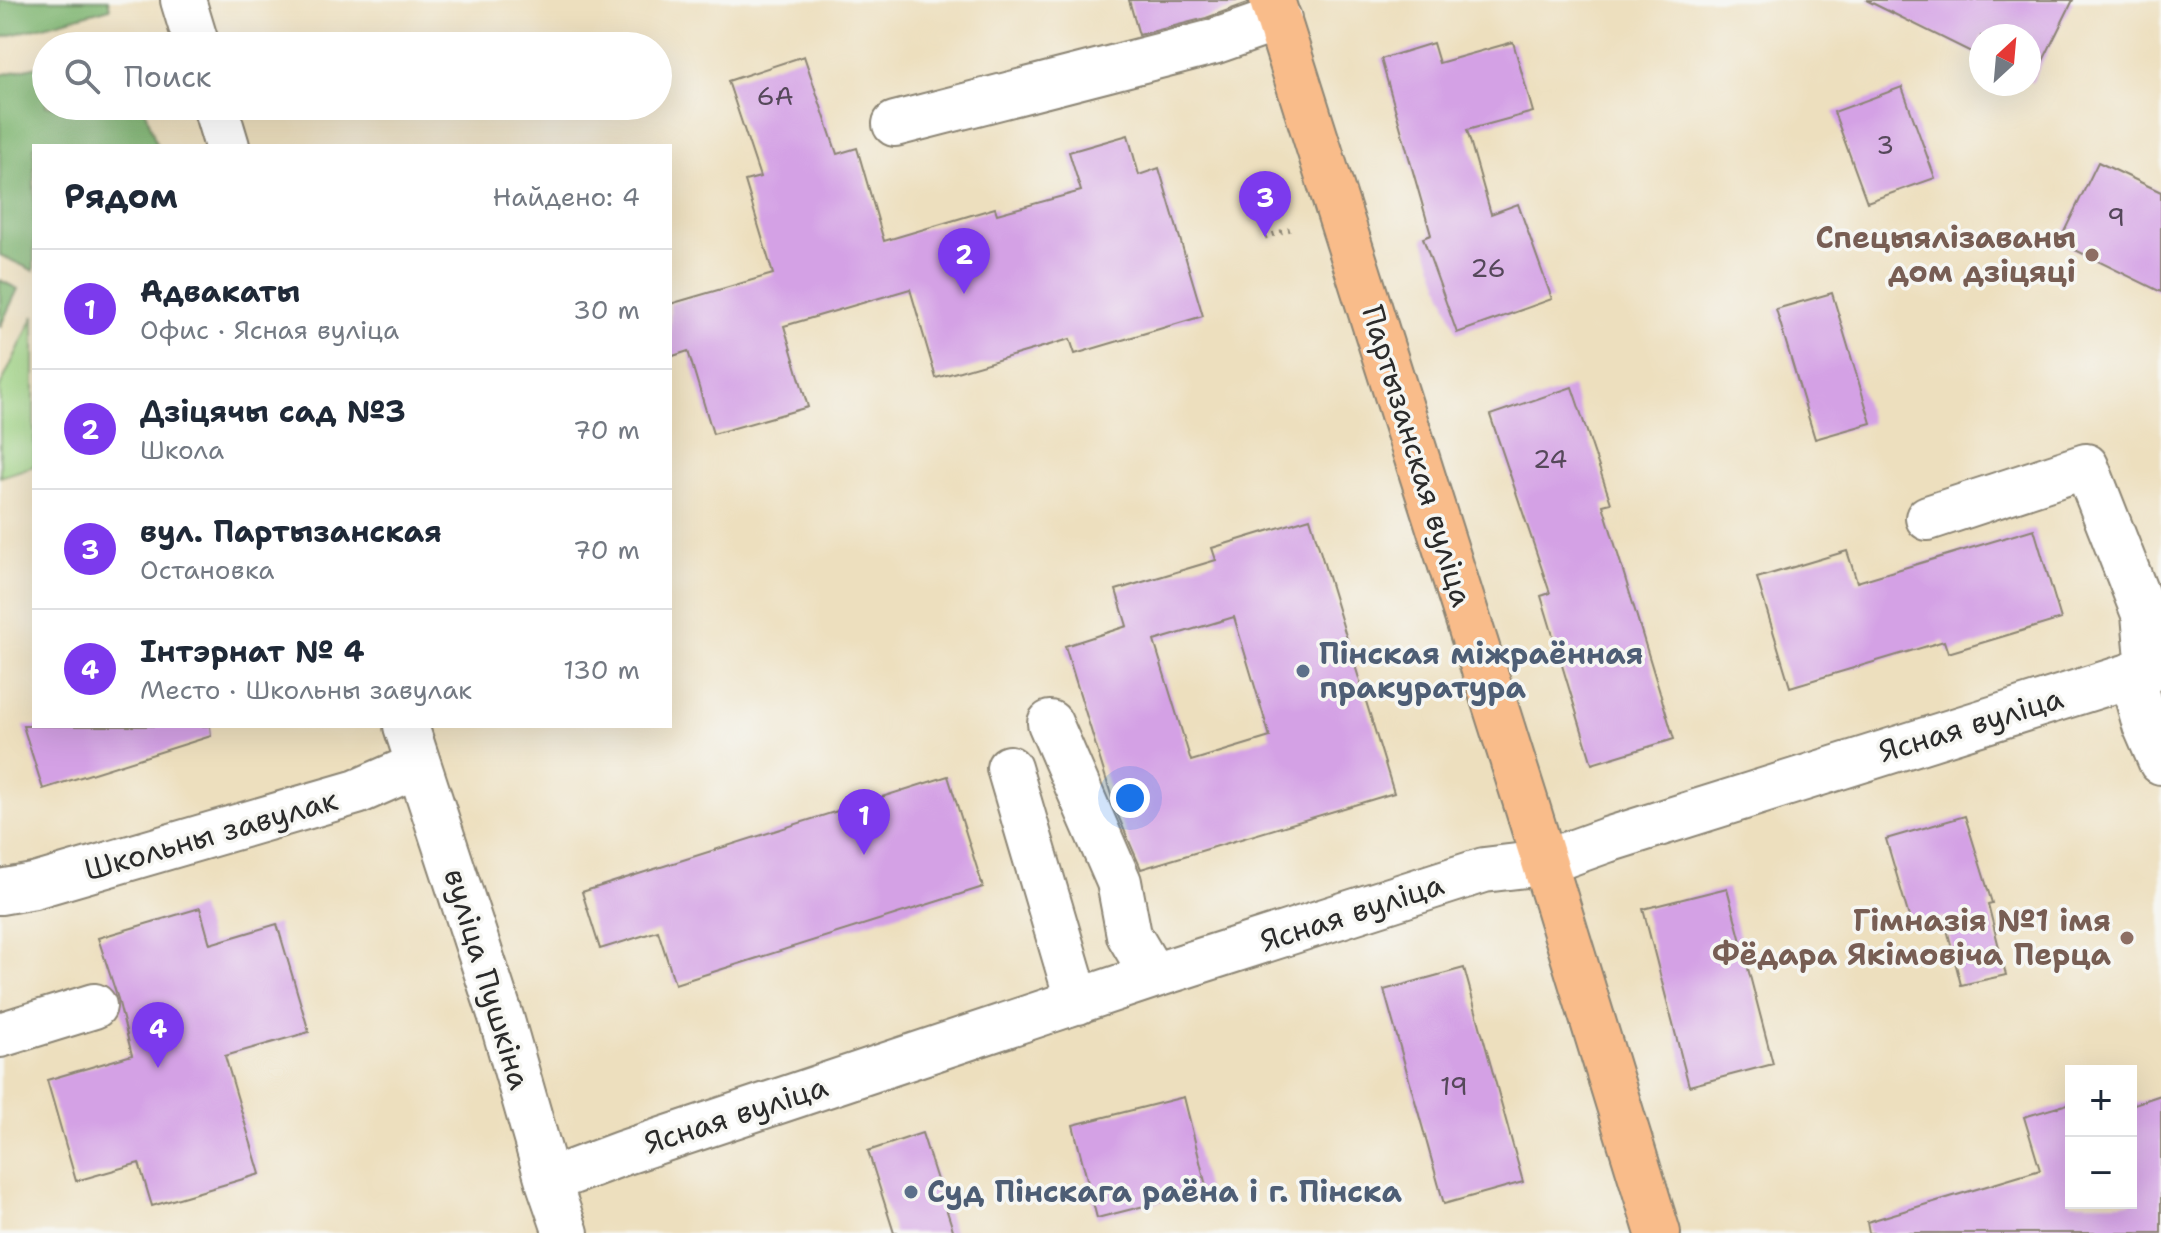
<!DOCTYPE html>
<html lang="ru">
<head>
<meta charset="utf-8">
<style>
	:root { --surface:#fff; --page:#f2f2f3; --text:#1f2937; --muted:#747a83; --line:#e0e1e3; --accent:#7c3aed }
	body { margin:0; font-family:"Shantell Sans",sans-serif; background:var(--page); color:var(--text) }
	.controls { position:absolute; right:24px; bottom:24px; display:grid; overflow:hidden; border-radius:0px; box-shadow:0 8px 32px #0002 }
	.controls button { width:72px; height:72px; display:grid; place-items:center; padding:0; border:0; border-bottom:2px solid var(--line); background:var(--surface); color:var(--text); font:40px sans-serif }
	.compass { position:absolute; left:1969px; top:24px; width:72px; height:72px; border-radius:50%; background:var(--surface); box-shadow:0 8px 32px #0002; rotate:26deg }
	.you { position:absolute; left:1130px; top:798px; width:28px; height:28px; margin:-20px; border:6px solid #fff; border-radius:50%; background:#1a73e8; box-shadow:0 0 0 12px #1a73e833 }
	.badge { display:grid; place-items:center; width:52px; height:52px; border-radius:50%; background:var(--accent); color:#fff; font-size:26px; font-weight:700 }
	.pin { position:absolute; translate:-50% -66px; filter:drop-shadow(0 2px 4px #0008) }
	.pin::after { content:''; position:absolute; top:42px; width:28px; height:24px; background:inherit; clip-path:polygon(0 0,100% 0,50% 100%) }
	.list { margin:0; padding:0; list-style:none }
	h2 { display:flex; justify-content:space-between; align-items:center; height:104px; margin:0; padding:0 32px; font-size:34px }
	h2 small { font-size:26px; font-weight:400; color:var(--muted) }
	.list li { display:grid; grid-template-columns:52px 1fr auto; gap:24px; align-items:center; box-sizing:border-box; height:120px; padding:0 32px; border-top:2px solid var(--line) }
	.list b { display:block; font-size:30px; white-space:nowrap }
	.list p { margin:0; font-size:26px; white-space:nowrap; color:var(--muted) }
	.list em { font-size:26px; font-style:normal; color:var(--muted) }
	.icon { flex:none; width:44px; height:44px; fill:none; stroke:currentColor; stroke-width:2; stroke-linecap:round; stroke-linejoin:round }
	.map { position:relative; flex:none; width:2161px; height:1233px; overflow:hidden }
	.search { position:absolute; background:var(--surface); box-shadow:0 8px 32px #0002; left:32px; top:32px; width:640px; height:88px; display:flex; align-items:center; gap:20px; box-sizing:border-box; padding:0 28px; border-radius:44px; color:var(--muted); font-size:30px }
	.panel { position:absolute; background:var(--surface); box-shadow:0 8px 32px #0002; left:32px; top:144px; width:640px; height:584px; border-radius:0px }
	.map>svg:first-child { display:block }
</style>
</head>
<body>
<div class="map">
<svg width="2161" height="1233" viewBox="0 0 2161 1233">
	<rect width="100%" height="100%" fill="#f6f6f2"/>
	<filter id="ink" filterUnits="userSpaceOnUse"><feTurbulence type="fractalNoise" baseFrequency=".0125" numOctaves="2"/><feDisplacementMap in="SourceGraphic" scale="16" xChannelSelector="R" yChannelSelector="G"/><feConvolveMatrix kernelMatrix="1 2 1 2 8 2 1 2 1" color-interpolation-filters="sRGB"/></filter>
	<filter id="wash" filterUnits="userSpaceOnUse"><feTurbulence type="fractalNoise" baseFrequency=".006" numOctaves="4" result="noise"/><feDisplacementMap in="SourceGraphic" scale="32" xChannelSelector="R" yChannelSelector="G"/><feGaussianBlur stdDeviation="1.8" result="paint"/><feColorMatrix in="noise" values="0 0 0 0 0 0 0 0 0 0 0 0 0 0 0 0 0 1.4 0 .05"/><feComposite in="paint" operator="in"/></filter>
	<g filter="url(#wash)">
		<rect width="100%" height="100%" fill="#eddfbe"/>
		<path fill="#a0d485" stroke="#668058" stroke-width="2" d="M34,316V466L0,477V387Z"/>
		<path fill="#80b672" stroke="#56704e" stroke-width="2" d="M0,0H108L110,8L0,38Z
			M46,64V106H144L157,146H34V271L0,255V75Z
			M0,280L18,289L0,327Z"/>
		<g id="blocks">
			<path fill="#d4a1e5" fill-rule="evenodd" d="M1129,0H1248V3L1206,18L1139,35Z
				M1866,0H2073L2032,83L2029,81V36H1981V57Z
				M1513,42L1533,112L1467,130L1491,214L1518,204L1552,299L1457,333L1423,238L1431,235L1381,59L1433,43L1439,63Z
				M804,56L837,154L857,148L884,241L995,208L997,214L1081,191L1069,152L1128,135L1139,175L1159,168L1203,316L1075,354L1070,339L936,378L910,289L784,326L808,407L713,434L688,351L670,357V304L773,274L745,181L760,177L728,81Z
				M1902,87L1935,178L1867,202L1834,112Z
				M2098,162L2161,192V292L2059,242Z
				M1832,293L1871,423L1815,439L1776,309Z
				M1572,387L1611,503L1603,505L1674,739L1592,764L1541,596L1550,593L1490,415Z
				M1310,518L1394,793L1141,869L1116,811L1065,646L1127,626L1116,590L1216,560L1212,548ZM1234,617L1270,737L1191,761L1154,641Z
				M2034,529L2061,619L1948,653L1944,641L1790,687L1757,578L1847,551L1857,582Z
				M23,726H210L211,736L43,789Z
				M948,776L983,887L675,984L658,931L600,949L582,892Z
				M1965,816L1992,903L1988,904L2006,975L1961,985L1944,917L1912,927L1886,839Z
				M1727,888L1773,1064L1689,1086L1643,909Z
				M200,908L210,944L277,924L309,1032L225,1056L260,1174L152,1206L139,1163L76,1181L47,1080L132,1055L118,999L98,938Z
				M1464,968L1523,1182L1444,1204L1384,990Z
				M2161,1095V1233H1869L1867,1222L2040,1170L2024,1117L2071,1103V1203H2131V1105Z
				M1184,1097L1207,1190L1097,1218L1073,1125Z
				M922,1133L954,1233H894L868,1151Z"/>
		</g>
	</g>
	<g filter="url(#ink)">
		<use href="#blocks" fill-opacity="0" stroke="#8c8574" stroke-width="2"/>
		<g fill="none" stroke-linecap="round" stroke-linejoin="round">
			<g stroke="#8c8574" stroke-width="48">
				<path id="minor" d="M183,0L197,46
					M215,106L227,146
					M895,124L1213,42L1279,19
					M1928,518L2086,466L2144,614L2149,670
					M2131,675L2145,725L2161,762
					M1050,723L1119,882L1129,935L1153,976
					M406,726L501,1017L548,1181L566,1233
					M1009,768L1078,1002
					M0,892L34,886L357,792L418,765
					M0,1035L94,1006
					M548,1181L623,1153L1153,976L1484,870L1543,863L1607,840L2161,666"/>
			</g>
			<g stroke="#8c8574" stroke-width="48">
				<path id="major" d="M1272,0L1527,806L1658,1233"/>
			</g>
			<path stroke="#8c8574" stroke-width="5" stroke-dasharray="2 6" stroke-linecap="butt" d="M1265,237L1294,228"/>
			<use href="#minor" stroke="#fff" stroke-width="44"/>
			<use href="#major" stroke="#f9bc8a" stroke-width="44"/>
		</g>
	</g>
	<g fill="#8d6e63" stroke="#f6f6f2" stroke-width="3">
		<circle cx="2092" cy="255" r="8"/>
		<circle cx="2127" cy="938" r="8"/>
	</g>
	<g fill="#5c6f8a" stroke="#f6f6f2" stroke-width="3">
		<circle cx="1303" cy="671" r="8"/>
		<circle cx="911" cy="1192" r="8"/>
	</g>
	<g text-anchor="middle" stroke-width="7" stroke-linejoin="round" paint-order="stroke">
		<g font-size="26" fill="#55485a">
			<text x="775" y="105">6А</text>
			<text x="1885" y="154">3</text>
			<text x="2116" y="226">9</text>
			<text x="1488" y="277">26</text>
			<text x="1550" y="468">24</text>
			<text x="1454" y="1095">19</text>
		</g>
		<g font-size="30" font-weight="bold" fill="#785e54" stroke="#f6f6f2" text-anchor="end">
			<text x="2076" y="248">Спецыялізаваны<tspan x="2076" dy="34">дом дзіцяці</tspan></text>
			<text x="2111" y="931">Гімназія №1 імя<tspan x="2111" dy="34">Фёдара Якімовіча Перца</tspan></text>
		</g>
		<g font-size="30" fill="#2b2b2b" stroke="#f6f6f2">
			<text transform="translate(1417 456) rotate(73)" y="10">Партызанская вуліца</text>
			<text transform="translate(1971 725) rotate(-17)" y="10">Ясная вуліца</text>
			<text transform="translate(211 835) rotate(-16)" y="10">Школьны завулак</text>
			<text transform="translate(1352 913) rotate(-18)" y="10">Ясная вуліца</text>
			<text transform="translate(487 979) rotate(73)" y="10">вуліца Пушкіна</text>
			<text transform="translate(736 1115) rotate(-18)" y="10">Ясная вуліца</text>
		</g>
		<g font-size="30" font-weight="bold" fill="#4e5e75" stroke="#f6f6f2" text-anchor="start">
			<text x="1319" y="664">Пінская міжраённая<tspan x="1319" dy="34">пракуратура</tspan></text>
			<text x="927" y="1202">Суд Пінскага раёна і г. Пінска</text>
		</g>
	</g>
</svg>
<div class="controls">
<button>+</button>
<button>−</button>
</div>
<svg class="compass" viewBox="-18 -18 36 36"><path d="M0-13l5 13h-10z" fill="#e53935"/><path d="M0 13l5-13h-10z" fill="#747a83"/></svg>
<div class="you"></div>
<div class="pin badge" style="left:864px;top:855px">1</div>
<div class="pin badge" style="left:964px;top:294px">2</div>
<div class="pin badge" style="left:1265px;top:237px">3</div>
<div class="pin badge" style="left:158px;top:1068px">4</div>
<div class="search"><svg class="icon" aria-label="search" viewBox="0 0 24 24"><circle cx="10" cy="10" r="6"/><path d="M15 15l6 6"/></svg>Поиск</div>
<section class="panel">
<h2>Рядом<small>Найдено: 4</small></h2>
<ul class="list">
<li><span class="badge">1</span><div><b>Адвакаты</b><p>Офис · Ясная вуліца</p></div><em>30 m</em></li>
<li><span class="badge">2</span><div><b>Дзіцячы сад №3</b><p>Школа</p></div><em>70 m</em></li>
<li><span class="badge">3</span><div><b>вул. Партызанская</b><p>Остановка</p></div><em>70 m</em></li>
<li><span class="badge">4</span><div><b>Інтэрнат № 4</b><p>Место · Школьны завулак</p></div><em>130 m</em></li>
</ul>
</section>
</div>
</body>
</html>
